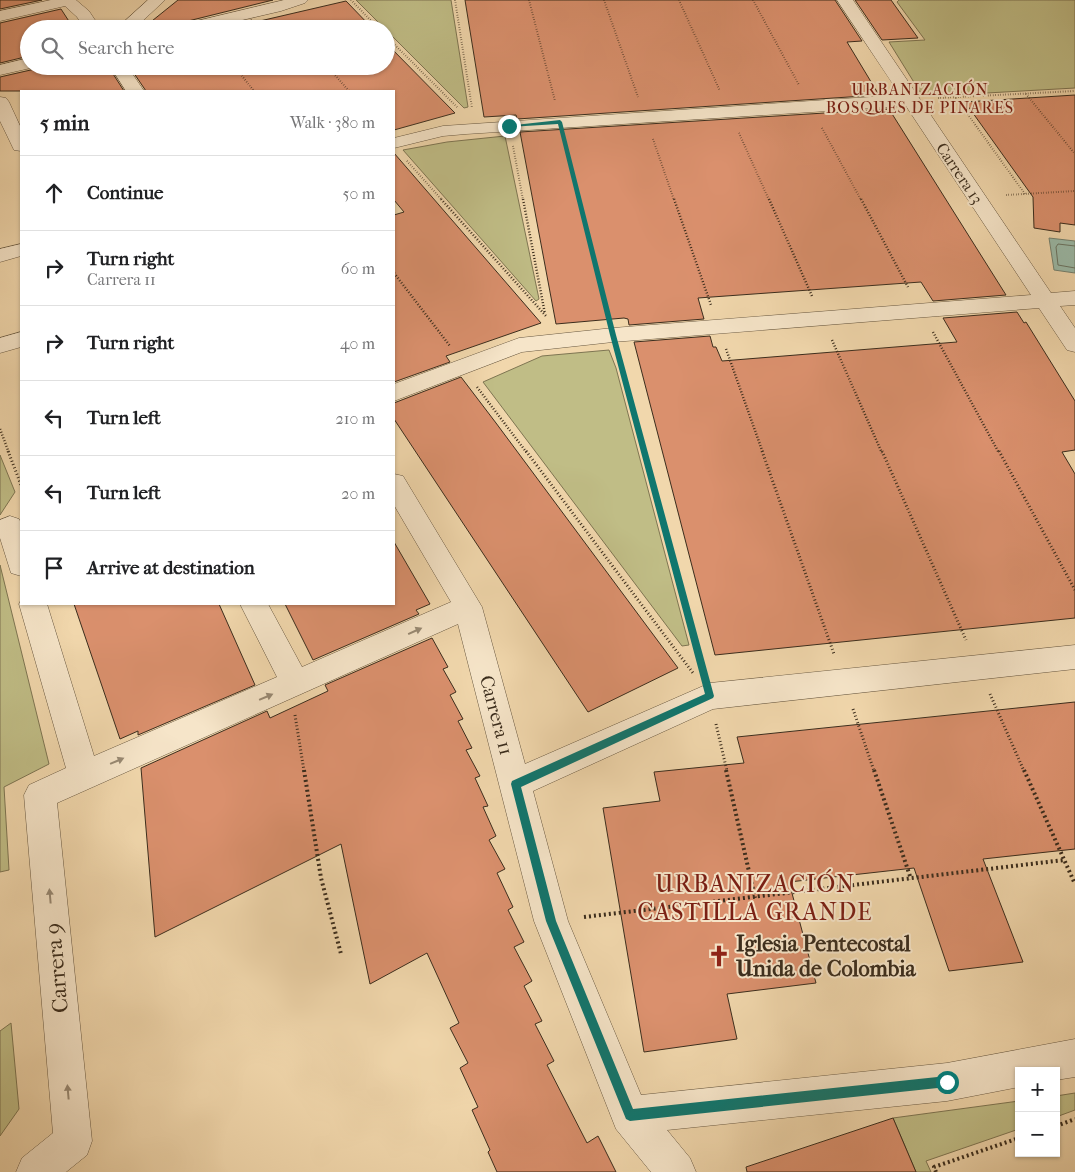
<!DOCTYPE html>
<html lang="en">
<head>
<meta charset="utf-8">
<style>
	:root { --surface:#fff; --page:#f2f2f2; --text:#202124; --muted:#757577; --line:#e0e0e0 }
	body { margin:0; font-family:"IM FELL French Canon",serif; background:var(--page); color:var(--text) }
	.controls { position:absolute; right:15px; bottom:15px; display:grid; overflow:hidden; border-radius:0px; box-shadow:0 1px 4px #0004 }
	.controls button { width:45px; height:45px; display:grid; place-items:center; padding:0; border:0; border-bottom:1px solid var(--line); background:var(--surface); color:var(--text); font:25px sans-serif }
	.stop { position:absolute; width:15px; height:15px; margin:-11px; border:4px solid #0f766e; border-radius:50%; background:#fff }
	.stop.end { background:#0f766e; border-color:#fff; box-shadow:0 1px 5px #0008 }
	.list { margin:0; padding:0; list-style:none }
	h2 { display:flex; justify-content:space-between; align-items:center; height:65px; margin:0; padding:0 20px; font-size:21px }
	h2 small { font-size:16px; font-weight:400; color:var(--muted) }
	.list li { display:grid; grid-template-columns:32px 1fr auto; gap:15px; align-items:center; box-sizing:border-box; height:75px; padding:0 20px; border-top:1px solid var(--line) }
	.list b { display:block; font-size:19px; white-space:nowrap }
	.list p { margin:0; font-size:16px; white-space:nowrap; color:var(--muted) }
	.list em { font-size:16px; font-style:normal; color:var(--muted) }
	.icon { flex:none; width:28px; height:28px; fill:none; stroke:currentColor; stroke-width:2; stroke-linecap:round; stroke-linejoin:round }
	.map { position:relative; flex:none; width:1075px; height:1172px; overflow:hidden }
	.search { position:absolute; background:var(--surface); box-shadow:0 1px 4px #0004; left:20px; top:20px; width:375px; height:55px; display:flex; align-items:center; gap:12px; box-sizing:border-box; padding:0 18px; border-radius:28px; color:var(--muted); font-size:19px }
	.panel { position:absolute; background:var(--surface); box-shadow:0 1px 4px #0004; left:20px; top:90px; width:375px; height:515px; border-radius:0px }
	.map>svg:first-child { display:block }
</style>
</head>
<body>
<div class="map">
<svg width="1075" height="1172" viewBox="0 0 1075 1172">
	<rect width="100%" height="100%" fill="#f1d7ac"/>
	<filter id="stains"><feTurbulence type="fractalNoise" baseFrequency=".004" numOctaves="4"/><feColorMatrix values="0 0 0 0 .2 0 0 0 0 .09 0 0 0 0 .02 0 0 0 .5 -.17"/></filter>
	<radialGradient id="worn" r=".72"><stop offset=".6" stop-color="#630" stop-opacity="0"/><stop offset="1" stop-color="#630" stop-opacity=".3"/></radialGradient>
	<path fill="#c0bd86" stroke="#7e7552" d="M356,0H451L468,107L464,108Z
		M899,0H1075V88L934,96L920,92L889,42L925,40L897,2Z
		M505,136L539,299L536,301L403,150L447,142Z
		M609,350L616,368L689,645L682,646L483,382L542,356Z
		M0,455L15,492L0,515Z
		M0,565L49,764L4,787L9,870L0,872Z
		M11,1023L19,1109L0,1136V1031Z
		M1075,1093V1110L1056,1117V1096Z
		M1019,1101V1129L926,1161L931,1172H916L893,1118Z"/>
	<path fill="#9bbaa8" stroke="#758270" d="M1049,238L1075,241V273L1054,270Z"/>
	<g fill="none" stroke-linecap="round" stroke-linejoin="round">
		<path stroke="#6b7462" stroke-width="1" d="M1075,246L1058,244L1056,247L1058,265L1075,268"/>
	</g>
	<path fill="#da906d" stroke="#3b2d1d" d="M0,0H42L0,9Z
		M178,0H273L176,24L172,29H142Z
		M465,0H835L862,41L847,42L879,95L517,119L516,115L484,117Z
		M855,0H891L918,38L882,40Z
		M346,1L373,29H213L252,20L247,24Z
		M61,9L74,29H29V56L0,63V23Z
		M386,43L455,113L394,130V91H146L129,66H386Z
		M37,66H108L124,91H0V77L35,69Z
		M1075,95V225L1060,223V232L1034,228L1033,197L965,102Z
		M889,109L1006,295L933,301L921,282L698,298L704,319L629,325L628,319L624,318L556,324L520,132Z
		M394,153L541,323L446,356L450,362L394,382V215L404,212L394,200Z
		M1017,312L1024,323L1026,322L1075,401V450L1062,452L1075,474V618L715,655L634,342L710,336L713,347H716L722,361L957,342L943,318Z
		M461,377L496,423L678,668L588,712L394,419V403Z
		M394,542L430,604L416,610L419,614L313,660L285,604H394Z
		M74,604H219L255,685L138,735V731L120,739Z
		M432,638L448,667L443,669L456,692L450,695L463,719L458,721L472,748L466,750L480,776L475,778L488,806L483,807L496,836L489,840L505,869L497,873L513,907L508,910L524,942L514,947L532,981L524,986L542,1021L535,1024L554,1061L547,1065L587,1143L598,1136L616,1172H497L488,1152L490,1150L472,1110L478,1107L460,1068L468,1063L450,1028L459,1023L427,953L370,984L341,844L155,937L141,768L267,711L270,718L328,691L325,685Z
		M1075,702V849L983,859L1023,962L949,971L914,868L789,882L816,983L727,994L737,1039L644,1052L603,808L660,801L654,772L744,763L737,737Z
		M893,1118L916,1172H747L746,1167Z"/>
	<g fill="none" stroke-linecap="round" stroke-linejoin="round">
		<g stroke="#685841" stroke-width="1">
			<path id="minor" d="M51,0H76L89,11L101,29H85L77,17L65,6L0,21V11Z
				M148,0H165L134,29H116Z
				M284,0H308L305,3L281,11L204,29H174L176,26Z
				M837,0H853L1051,293L1075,291V305L1060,306L1075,328V352L1067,350L1039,308L613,342L522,352L394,401V384L519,338L613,328L1031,295L906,106L466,134L443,136L394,148V138L443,126L900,95Z
				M29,58V66L35,67L0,75V65Z
				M110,66H127L144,91H126Z
				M0,97L6,98L9,102L21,128V151L14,150L0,121Z
				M21,244V256L0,262V249Z
				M21,332V347L0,353V338Z
				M394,474L403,476L482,607L525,764L710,683L1075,645V669L713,709L533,791L568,921L641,1095L947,1063L1075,1039V1077L1056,1080V1071H1019V1087L947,1101L667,1130L690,1158L696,1172H651L616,1129L534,921L458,624L57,803L92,1141L87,1155L66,1172H16L22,1158L53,1133L24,795L29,785L66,768L19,604L21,600V604H47L94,756L277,677L240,604H268L302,667L451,602L394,505Z
				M10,516L19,519L21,523V576L11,573L0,538V520Z"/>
		</g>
		<path stroke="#3b2d1d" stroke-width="2" stroke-dasharray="0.5 2" stroke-linecap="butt" d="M351,0L379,29
			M455,0L472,108
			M529,0L555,101
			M604,0L638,97
			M679,0L720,91
			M753,0L799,85
			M386,36L458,108
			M234,66L254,91
			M327,66L349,91
			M1026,94L1075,154
			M938,98L1075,91
			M956,98L1025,194
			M822,128L861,200
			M739,133L769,200
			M653,139L674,200
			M565,144L579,200
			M513,146L523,200
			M407,161L442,200
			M1006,195L1075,191"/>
		<path stroke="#3b2d1d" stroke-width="2.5" stroke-dasharray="1 2" stroke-linecap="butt" d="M441,199L546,316
			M523,199L545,314
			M579,199L607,312
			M674,199L711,305
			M769,199L812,296
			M861,199L908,287
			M394,273L450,346
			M933,332L999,453
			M832,340L882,453
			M726,349L763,453
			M619,357L645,453
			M477,387L527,453
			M0,429L9,453"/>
		<path stroke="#3b2d1d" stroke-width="3" stroke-dasharray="1 2.5" stroke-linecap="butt" d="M8,451L21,485
			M526,451L693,673
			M644,451L703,670
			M762,451L834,654
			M882,451L966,640
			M999,451L1075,590
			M990,694L1024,771
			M853,709L874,771
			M295,715L304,771
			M716,724L727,771"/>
		<path stroke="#3b2d1d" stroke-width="4" stroke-dasharray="2 3" stroke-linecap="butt" d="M304,770L321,878L341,954
			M726,770L755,898
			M874,770L911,879
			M1024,770L1075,884
			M584,917L1064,860
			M1056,1126L1075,1119
			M936,1172L934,1167L1019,1138"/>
		<use href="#minor" fill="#f6e5c9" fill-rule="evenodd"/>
	</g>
	<defs><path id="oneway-solid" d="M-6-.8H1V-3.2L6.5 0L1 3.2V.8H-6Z" transform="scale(1.25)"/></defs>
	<g fill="#988973">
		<use href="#oneway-solid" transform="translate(415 631) rotate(-24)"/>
		<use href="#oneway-solid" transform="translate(266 697) rotate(-23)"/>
		<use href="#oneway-solid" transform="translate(117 761) rotate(-23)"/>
		<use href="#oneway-solid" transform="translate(50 896) rotate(-95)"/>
		<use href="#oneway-solid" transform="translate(68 1092) rotate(-95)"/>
	</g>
	<path fill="#0f766e" d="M560,120L562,122L616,335L714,696L713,698L521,787L556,921L633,1109L947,1076L951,1078L953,1082L951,1086L947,1087L630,1121L626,1119L546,921L511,784L512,781L705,694L610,335L558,124L509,127L506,126Z"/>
	<defs>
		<g id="church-bare" transform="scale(1.725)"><path d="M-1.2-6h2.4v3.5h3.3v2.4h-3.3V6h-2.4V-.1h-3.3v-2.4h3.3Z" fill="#8f2418" stroke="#f6e5c9" stroke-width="2.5" paint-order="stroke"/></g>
	</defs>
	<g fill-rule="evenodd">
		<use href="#church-bare" x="719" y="956"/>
	</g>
	<g text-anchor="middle" stroke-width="4" stroke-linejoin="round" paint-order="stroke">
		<g font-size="16" letter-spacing="1" fill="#7a1f14" stroke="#f6e5c9">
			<text x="920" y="95">URBANIZACIÓN<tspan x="920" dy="18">BOSQUES DE PINARES</tspan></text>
		</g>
		<g font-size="16" fill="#3b2d1d" stroke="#f6e5c9">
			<text transform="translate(960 173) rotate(56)" y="6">Carrera 13</text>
		</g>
		<g font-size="19" fill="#3b2d1d" stroke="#f6e5c9">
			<text transform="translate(497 715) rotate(75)" y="7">Carrera 11</text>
		</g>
		<g font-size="22" font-weight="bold" fill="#3b2d1d" stroke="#f6e5c9" text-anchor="start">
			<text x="736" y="951">Iglesia Pentecostal<tspan x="736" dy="25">Unida de Colombia</tspan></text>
		</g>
		<g font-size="22" fill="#3b2d1d" stroke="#f6e5c9">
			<text transform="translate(56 968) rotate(-95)" y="8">Carrera 9</text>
		</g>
		<g font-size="24" letter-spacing="1" fill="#7a1f14" stroke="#f6e5c9">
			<text x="755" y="892">URBANIZACIÓN<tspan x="755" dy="28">CASTILLA GRANDE</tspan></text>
		</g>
	</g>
	<rect width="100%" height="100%" filter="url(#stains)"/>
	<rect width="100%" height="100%" fill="url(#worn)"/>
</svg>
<div class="controls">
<button>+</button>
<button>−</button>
</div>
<div class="stop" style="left:947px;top:1082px"></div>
<div class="stop end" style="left:509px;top:126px"></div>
<div class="search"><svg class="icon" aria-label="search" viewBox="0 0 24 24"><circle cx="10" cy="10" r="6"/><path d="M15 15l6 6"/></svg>Search here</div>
<section class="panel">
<h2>5 min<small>Walk · 380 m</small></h2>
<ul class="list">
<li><svg class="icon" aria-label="ahead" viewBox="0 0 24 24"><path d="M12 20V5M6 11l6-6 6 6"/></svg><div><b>Continue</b></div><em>50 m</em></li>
<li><svg class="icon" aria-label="right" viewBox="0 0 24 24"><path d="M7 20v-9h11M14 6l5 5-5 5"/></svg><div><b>Turn right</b><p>Carrera 11</p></div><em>60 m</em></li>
<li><svg class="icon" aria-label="right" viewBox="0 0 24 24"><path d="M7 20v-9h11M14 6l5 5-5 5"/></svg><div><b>Turn right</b></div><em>40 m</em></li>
<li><svg class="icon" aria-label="left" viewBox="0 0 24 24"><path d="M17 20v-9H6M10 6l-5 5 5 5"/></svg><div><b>Turn left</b></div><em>210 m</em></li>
<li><svg class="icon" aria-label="left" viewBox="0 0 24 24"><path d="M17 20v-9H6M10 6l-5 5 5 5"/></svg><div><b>Turn left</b></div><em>20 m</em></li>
<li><svg class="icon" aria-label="arrive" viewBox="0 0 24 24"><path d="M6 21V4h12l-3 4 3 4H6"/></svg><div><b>Arrive at destination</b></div></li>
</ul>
</section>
</div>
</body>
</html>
